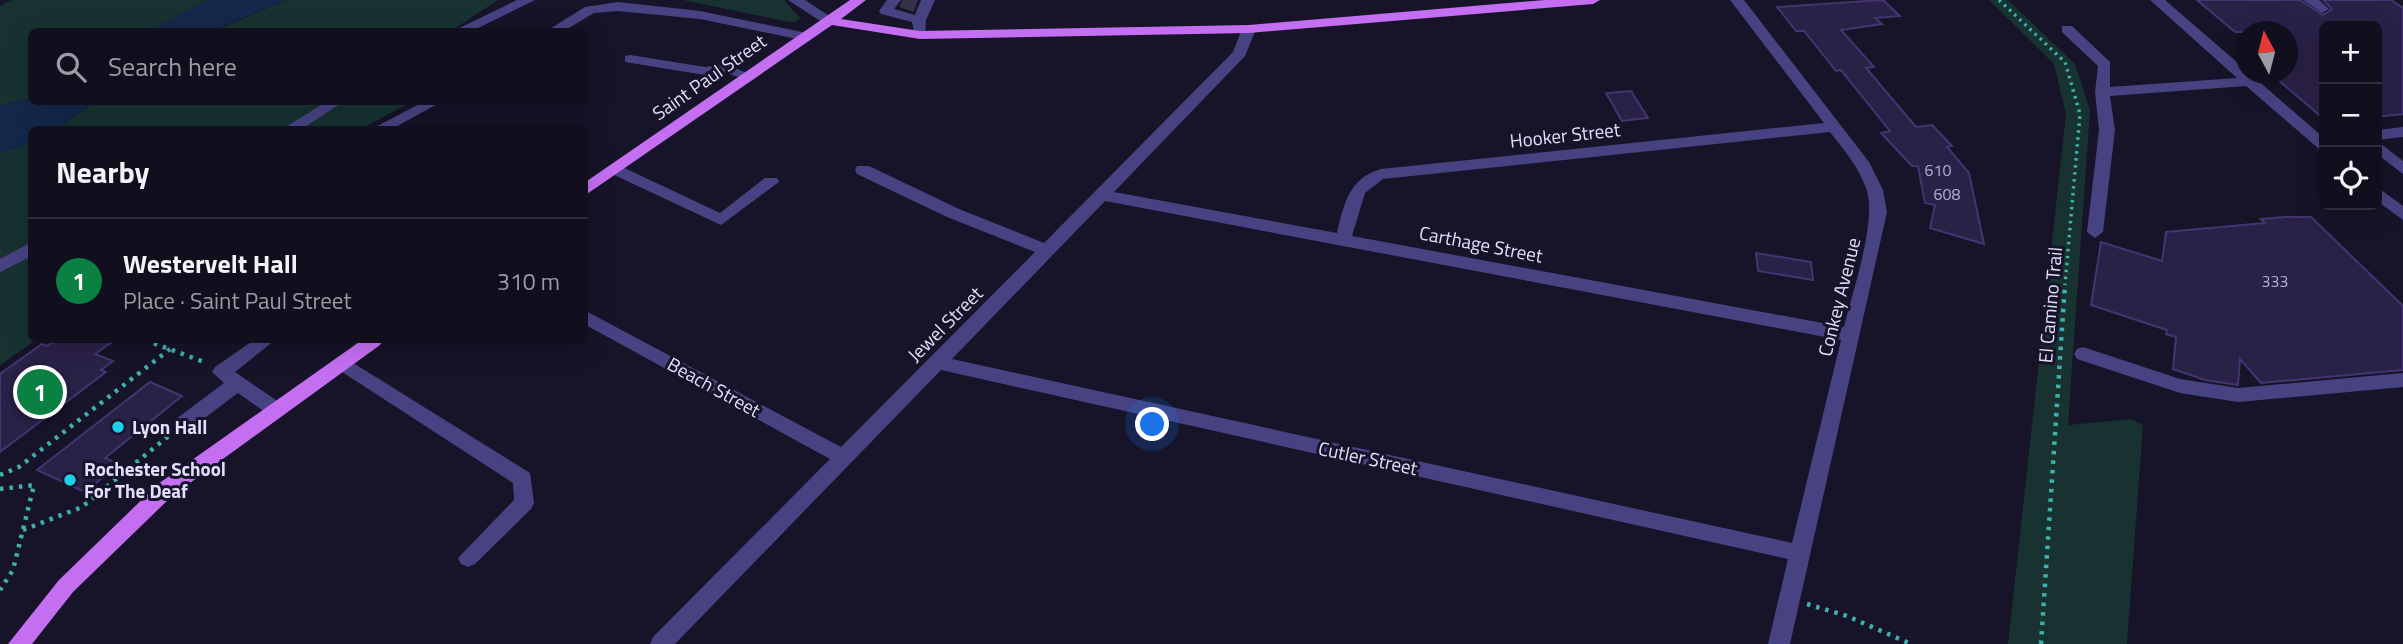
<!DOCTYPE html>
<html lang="en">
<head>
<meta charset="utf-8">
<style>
	:root { --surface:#110e1e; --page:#1e1c2b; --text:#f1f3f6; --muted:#9c9ca4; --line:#302e3c; --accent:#0b8043 }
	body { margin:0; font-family:"Titillium Web",sans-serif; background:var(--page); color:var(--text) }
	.controls { position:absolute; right:21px; top:21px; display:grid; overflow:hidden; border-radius:10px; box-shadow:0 7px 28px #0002 }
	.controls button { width:63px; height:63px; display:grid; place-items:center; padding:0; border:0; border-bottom:2px solid var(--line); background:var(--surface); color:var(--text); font:35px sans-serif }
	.compass { position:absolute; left:2235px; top:21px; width:63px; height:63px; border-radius:50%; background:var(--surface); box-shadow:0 7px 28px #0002; rotate:353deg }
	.you { position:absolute; left:1153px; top:425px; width:24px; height:24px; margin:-18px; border:5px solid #fff; border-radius:50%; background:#1a73e8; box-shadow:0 0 0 10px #1a73e833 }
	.badge { display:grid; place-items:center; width:46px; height:46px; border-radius:50%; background:var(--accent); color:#fff; font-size:23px; font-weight:700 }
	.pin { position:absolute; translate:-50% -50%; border:4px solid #fff; box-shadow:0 2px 7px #0006 }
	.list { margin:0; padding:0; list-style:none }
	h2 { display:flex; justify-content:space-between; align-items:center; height:91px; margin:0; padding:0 28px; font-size:30px }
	h2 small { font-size:23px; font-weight:400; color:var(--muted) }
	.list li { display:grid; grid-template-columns:46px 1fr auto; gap:21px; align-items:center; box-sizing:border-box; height:126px; padding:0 28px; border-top:2px solid var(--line) }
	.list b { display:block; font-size:26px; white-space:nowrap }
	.list p { margin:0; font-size:23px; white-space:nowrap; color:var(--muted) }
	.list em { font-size:23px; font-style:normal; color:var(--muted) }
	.icon { flex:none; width:38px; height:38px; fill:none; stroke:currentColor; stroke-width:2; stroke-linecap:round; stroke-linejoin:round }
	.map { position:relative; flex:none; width:2403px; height:644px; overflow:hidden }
	.search { position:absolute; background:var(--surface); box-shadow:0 7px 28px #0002; left:28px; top:28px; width:560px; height:77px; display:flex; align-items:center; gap:18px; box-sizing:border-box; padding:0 24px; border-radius:10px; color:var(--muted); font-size:26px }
	.panel { position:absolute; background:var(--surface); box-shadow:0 7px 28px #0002; left:28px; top:126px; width:560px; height:217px; border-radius:10px }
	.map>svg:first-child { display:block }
</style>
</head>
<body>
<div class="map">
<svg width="2403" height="644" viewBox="0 0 2403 644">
	<rect width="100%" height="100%" fill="#171328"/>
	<path fill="#173231" d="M12,0H208L149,31L32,32L31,98L0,106V6Z
		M287,0H498L451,31L211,32Z
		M683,0H784L800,18L796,22H789Z
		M1989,0H2008L2075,64L2090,110L2068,425L2131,419L2143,425L2127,644H2008L2066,114L2054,64Z
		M94,102H412L360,129L56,130Z
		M31,143L32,340H36L0,365V153Z"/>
	<path fill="#14284b" d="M208,0H287L211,31H149Z
		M31,98L32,102H94L56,129L32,130L31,143L0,153V106Z"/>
	<path fill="#2a2147" stroke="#433571" stroke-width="2" d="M1883,0L1900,16L1875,18L1882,24L1841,30L1874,67L1866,68L1916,127L1932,125L1952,146L1947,147L1969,173L1984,244L1930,228L1935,205L1925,203L1918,166H1912L1881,133L1890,131L1841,70L1836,71L1804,31H1796L1777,7Z
		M2197,0H2300L2323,15L2332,9L2323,0H2391L2403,8V114L2377,117V26H2324V119L2271,74H2287V32H2235Z
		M1631,91L1648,118L1622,121L1606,93Z
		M2285,217H2311L2403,306V370L2261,383L2240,359L2238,385L2205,380L2173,369L2176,337L2166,334L2167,330L2091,305L2101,242L2162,261L2166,232L2265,223L2261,219Z
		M1756,253L1811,262L1813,280L1758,271Z
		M56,340H115L95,354L113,361L101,370L106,372L0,452V374L42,344L47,346Z
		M150,382L182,396L105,458L119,464L85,492L37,470Z"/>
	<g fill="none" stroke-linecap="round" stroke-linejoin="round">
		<path stroke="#353148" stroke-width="15" stroke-dasharray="15 8" stroke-linecap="butt" d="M902,0L919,6"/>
		<path stroke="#3db1ad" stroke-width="3.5" stroke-dasharray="2.5 4.5" stroke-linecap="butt" d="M1999,0L2065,62L2080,114L2065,285"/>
		<path stroke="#3db1ad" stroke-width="4.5" stroke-dasharray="3.5 6" stroke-linecap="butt" d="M145,340L207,363
			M0,475L19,467L170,349
			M0,489L34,485L13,570L0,590
			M23,530L82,507L171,434
			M1807,604L1847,616L1911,644
			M2041,644L2065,284"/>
		<path fill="#474383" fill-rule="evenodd" d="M517,0H535L470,32H451Z
			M788,0H805L837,21L830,25L825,24Z
			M887,0H901L894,9L915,15L921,0H935L926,20L925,38H915L912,22L881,14L879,11Z
			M1730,0H1744L1869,162L1883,190L1887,212L1790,644H1768L1788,559L941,370L675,644H650L653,637L830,459L584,324V310L841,447L1035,252L947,217L857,174L855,170L857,166H869L959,209L1044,243L1233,52L1242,29L1249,25L1256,29L1245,56L1114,192L1337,233C1344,204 1349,178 1381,169L1824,123ZM1830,132C1844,150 1858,166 1866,188C1878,219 1852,293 1844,327L1352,236L1365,193L1383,179ZM1105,201L1841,340L1792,543L952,359Z
			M2150,0H2165L2246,70V74L2255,78L2324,138V151L2319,149L2246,86L2110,96L2115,130L2103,232L2095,238L2087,232L2099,130L2095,92L2098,66L2062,32V26H2072L2110,62V87L2237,78Z
			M2303,0H2319L2329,9L2322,13Z
			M618,2L700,11L807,33L814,37L807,41L700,19L618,11L594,13L562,32H545L585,7Z
			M630,55L705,67L725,64L757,77L750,81L724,72L705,75L625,62V56Z
			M326,102H343L300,130H281Z
			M423,102H441L390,130H370Z
			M2403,127V137L2377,140V130Z
			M2377,141L2403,161V174L2377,154Z
			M616,164L720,213L765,178H777L779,182L721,225L610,173L608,169Z
			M2377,187L2403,206V220L2377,201Z
			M32,242V256L0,272V259Z
			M254,340H275L235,372L283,405L285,410L283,415H269L238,393L190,429H176L174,424L176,419L224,383L212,372L215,367Z
			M2083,347L2180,379L2238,388L2403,373V387L2238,402L2180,393L2077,359L2074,354L2077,349Z
			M342,356L530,473L534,503L531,509L475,564L468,567L461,564L458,558L514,500L513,483L336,368L333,363L336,358Z"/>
		<path fill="#c46ff1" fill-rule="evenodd" d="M850,0H866L841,19L920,31L1249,25L1545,0H1600L1593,4L1249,33L920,39L832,25L584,196V183Z
			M362,340H383L380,345L172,496L73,592L32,644H8L59,580L158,484Z"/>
	</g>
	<g fill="#1cd0e9" stroke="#171328" stroke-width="2.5">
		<circle cx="118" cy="427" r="7"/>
		<circle cx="70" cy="480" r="7"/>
	</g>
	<g text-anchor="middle" stroke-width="6" stroke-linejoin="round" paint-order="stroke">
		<g font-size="16" fill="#b4afcf">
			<text x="1938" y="176">610</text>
			<text x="1947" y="200">608</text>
			<text x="2275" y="287">333</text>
		</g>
		<g font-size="19" fill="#e2defc" stroke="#171328">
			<text transform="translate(709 77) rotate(-35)" y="7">Saint Paul Street</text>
			<text transform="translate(1565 135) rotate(-6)" y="7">Hooker Street</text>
			<text transform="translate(1481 244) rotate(11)" y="7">Carthage Street</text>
			<text transform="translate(1839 297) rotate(-76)" y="7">Conkey Avenue</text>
			<text transform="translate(2050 305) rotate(-85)" y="7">El Camino Trail</text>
			<text transform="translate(945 324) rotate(-45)" y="7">Jewel Street</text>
			<text transform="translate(714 387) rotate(29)" y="7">Beach Street</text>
			<text transform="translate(1368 458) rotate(12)" y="7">Cutler Street</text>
		</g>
		<g font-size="19" font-weight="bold" fill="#e2defc" stroke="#171328" text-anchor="start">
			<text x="132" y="434">Lyon Hall</text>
			<text x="84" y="476">Rochester School<tspan x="84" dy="22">For The Deaf</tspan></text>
		</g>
	</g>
</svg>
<div class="controls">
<button>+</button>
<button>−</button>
<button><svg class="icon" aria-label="locate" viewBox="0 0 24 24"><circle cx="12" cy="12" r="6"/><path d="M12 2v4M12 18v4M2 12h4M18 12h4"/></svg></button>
</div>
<svg class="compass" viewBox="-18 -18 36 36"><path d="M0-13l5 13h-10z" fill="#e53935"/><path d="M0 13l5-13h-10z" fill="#9c9ca4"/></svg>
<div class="you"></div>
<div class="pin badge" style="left:40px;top:392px">1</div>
<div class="search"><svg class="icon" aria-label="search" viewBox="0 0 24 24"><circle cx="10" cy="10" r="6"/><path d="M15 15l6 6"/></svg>Search here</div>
<section class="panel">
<h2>Nearby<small></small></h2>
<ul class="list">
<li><span class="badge">1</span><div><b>Westervelt Hall</b><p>Place · Saint Paul Street</p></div><em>310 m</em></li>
</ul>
</section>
</div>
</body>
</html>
